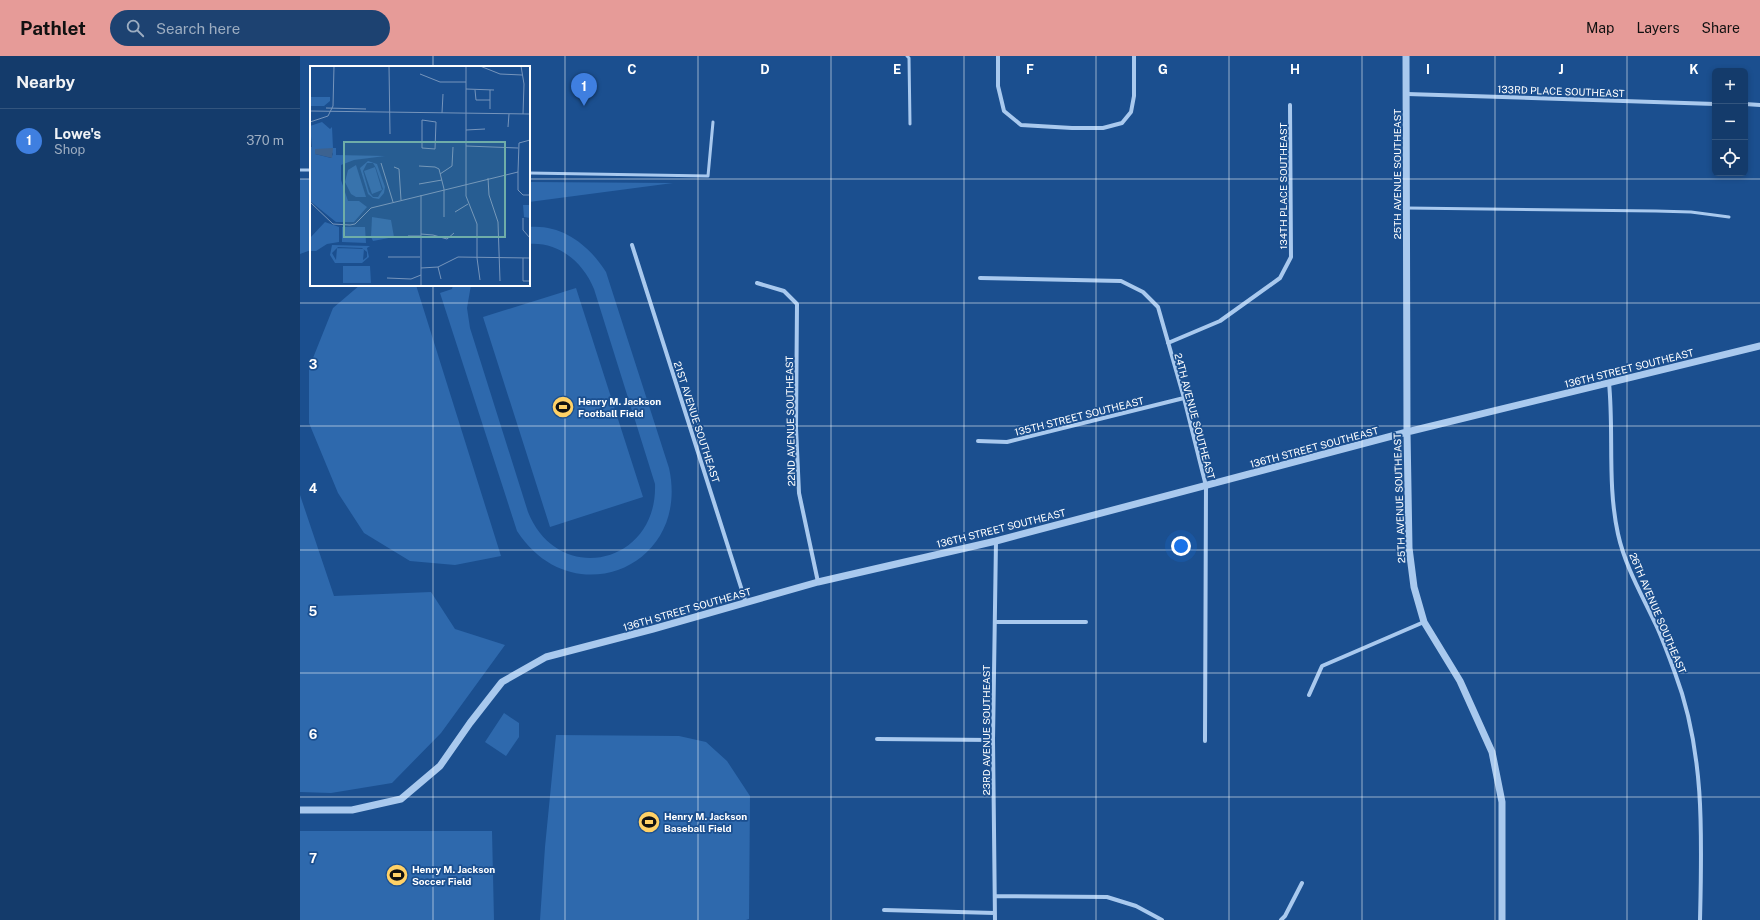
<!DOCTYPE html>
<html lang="en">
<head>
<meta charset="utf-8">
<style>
	:root { --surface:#143b6b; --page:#1d4271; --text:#f1f3f6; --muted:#9dadc1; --line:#33557e; --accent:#e69b98 }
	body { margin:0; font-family:"Public Sans",sans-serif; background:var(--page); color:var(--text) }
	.controls { position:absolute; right:12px; top:12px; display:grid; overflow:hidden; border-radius:6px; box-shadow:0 2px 6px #0003 }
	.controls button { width:36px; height:36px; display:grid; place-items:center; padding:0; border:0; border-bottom:1px solid var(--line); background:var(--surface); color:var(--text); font:20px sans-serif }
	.you { position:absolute; left:881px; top:490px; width:14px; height:14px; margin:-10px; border:3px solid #fff; border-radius:50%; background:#1a73e8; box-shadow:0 0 0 6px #1a73e833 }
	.badge { display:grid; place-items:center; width:26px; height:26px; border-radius:50%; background:var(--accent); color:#fff; font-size:13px; font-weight:700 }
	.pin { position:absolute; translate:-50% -33px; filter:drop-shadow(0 1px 2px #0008) }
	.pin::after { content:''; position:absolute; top:21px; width:14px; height:12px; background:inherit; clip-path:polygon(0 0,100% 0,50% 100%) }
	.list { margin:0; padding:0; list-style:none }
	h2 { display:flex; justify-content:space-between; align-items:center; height:52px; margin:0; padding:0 16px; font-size:17px }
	h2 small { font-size:13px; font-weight:400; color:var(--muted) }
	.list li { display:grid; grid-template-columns:26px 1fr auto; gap:12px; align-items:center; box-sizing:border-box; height:64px; padding:0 16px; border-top:1px solid var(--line) }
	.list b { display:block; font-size:15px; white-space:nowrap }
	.list p { margin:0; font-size:13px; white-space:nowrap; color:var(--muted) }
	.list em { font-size:13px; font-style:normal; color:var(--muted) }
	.icon { flex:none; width:22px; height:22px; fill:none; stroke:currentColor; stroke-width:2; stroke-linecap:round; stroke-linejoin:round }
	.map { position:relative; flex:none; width:1460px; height:864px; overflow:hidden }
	header { display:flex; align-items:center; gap:24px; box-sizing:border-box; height:56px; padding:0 20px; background:var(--accent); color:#111 }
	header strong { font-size:19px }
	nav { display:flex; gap:22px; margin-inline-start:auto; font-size:14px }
	.search { width:280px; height:36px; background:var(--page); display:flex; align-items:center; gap:10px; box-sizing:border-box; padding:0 14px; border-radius:22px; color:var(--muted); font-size:15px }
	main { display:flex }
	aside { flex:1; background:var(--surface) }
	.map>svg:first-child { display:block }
</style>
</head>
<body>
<header>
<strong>Pathlet</strong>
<div class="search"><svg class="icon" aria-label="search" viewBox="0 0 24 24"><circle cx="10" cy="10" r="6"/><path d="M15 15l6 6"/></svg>Search here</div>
<nav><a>Map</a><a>Layers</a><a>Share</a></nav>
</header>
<main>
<aside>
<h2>Nearby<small></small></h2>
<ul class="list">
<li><span class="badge" style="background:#3f7fe0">1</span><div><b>Lowe's</b><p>Shop</p></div><em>370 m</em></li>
</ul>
</aside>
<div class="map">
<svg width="1460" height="864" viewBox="0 0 1460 864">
	<rect width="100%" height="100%" fill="#1b4f8f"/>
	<path fill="#2e69ad" d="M0,123H11V194L0,198Z
		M229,126L373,127L229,146Z
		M229,171C262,168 289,189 306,216L369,412C391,511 272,560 217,475L140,237L152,233L153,229H171L167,252L170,272L228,456C258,531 358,509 355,428L294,233C283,206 259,186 229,188Z
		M60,229H116L201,500L155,509L110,505L64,477L38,437L9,367V312L33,252Z
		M276,232L343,441L250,471L183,261Z
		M0,439L34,540L131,536L155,573L205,589L141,677L92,727L31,737L0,736Z
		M204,657L219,667V681L206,700L185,686Z
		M256,679L379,680L406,686L427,705L450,740L449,863L446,864H240L245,791Z
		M0,775H192L194,864H0Z"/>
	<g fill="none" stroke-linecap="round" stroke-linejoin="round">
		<path stroke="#a9c9ee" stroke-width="3" d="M607,0L609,2L610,68
			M0,114H11
			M229,117L408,120L413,66
			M1107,152L1356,155L1391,156L1429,161"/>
		<path stroke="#a9c9ee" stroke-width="4" d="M698,0V30L704,55L721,69L772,72H803L822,67L831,56L834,40V0
			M1107,38L1415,48
			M1445,48L1460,49
			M332,189L446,547
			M680,222L821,225L843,236L858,251L884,342L906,430L905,685
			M457,227L484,235L497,248L496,372L499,437L518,526
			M868,287L920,265L980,222L991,201L990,49
			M1309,327C1314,377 1307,428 1318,478C1325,510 1342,539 1356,569C1363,584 1369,601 1375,617C1405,696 1402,781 1400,864
			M678,385L707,386L884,342
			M695,566H786
			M1009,639L1022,610L1124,566
			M577,683L693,684
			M695,840L807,841L836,850L862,864
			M584,854L695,857
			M695,864L693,684L696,485
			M981,864L985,860L1002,827"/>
		<path stroke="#a9c9ee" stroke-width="7" d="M1106,0L1107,376L1109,492L1114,531L1124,566L1160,625L1192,696L1202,746V864
			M0,754H52L101,743L140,710L170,667L202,626L246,601L353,573L518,526L696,485L1107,376L1460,290"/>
	</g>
	<path fill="none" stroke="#fff" stroke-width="1" stroke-opacity="0.55" d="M133,0V11M265,0V864M398,0V864M531,0V864M664,0V864M796,0V864M929,0V864M1062,0V864M1195,0V864M1327,0V864M0,123H11M229,123H1460M133,229V864M0,247H1460M0,370H1460M0,494H1460M0,617H1460M0,741H1460"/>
	<defs>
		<g id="stadium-disc" transform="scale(1.15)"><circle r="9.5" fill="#ffd166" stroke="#1b4f8f"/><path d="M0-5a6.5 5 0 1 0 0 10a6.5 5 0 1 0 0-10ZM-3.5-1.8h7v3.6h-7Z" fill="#111"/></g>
	</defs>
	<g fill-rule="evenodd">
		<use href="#stadium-disc" x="263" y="351"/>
		<use href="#stadium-disc" x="349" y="766"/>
		<use href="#stadium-disc" x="97" y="819"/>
	</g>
	<g text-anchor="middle" stroke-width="3.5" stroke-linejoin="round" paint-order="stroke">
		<g font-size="10" fill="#fff" stroke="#1b4f8f">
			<text transform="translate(1261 35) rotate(2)" y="4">133RD PLACE SOUTHEAST</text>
			<text transform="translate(1097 118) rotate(-90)" y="4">25TH AVENUE SOUTHEAST</text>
			<text transform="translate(983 130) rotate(-90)" y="4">134TH PLACE SOUTHEAST</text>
			<text transform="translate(1329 312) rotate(-14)" y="4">136TH STREET SOUTHEAST</text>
			<text transform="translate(779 360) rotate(-14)" y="4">135TH STREET SOUTHEAST</text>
			<text transform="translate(895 360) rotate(75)" y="4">24TH AVENUE SOUTHEAST</text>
			<text transform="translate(490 365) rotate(-91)" y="4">22ND AVENUE SOUTHEAST</text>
			<text transform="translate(397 366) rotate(72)" y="4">21ST AVENUE SOUTHEAST</text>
			<text transform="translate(1014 391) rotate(-15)" y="4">136TH STREET SOUTHEAST</text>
			<text transform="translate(1099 442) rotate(-92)" y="4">25TH AVENUE SOUTHEAST</text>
			<text transform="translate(701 472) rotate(-14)" y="4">136TH STREET SOUTHEAST</text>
			<text transform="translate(387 553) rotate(-16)" y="4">136TH STREET SOUTHEAST</text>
			<text transform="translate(1358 557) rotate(67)" y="4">26TH AVENUE SOUTHEAST</text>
			<text transform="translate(686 674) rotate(-90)" y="4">23RD AVENUE SOUTHEAST</text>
		</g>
		<g font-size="10" font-weight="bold" fill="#fff" stroke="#1b4f8f" text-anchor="start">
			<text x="278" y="349">Henry M. Jackson<tspan x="278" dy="12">Football Field</tspan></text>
			<text x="364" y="764">Henry M. Jackson<tspan x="364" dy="12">Baseball Field</tspan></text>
			<text x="112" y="817">Henry M. Jackson<tspan x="112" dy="12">Soccer Field</tspan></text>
		</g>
	</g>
	<g transform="translate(10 10)">
		<rect width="220" height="220" fill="#1b4f8f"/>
		<path d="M0,31H20V35L14,40H0ZM12,56L20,63L22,61L23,82H26V89L75,90L44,94L31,99V114L38,135H49L57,141L44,156H26L0,135V81H2L0,60ZM6,83H20L23,88L21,92L5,88ZM58,95L67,98L75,121L74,127L69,133L63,132L58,128L50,102ZM57,97H63L66,102L73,123L68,131H63L59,126L53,105ZM46,99L56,131H46L41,128L35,116L38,104ZM65,101L72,124L62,128L54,105ZM213,139H220V152L214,151ZM62,151L81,154L84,171L63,175L61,171ZM15,156L29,161V176L17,178L6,185H0V172ZM32,161H55L56,177L32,176ZM22,179L60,180L57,182L59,191L52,197H25L20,189ZM28,181L52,182L57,186V191L53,194L54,183L27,182L26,194L22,187ZM33,200H60L61,217H33Z" fill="#2e69ad" fill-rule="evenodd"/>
		<path d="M23,82L22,92L5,88V83Z" fill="#3c6290"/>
		<path fill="none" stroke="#7695bc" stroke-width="1" d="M79,0L80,68M156,0V130L167,158V192L170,214M170,0L190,8L212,9M211,0L214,18L213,48M110,8L130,16H156M156,23L184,24M165,24L166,34H180M16,42L56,43M180,43V24M0,45L220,48M132,47L133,28M112,54L126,56L125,83L112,82ZM0,56L18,50L23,40L24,0M198,61L199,48M156,64L175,63M220,74L209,77L208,106V124L213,129H220M156,80L208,82M71,97L83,136M109,100L125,101L129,103L134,123V151M84,101L89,103L91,134M130,108L142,100L143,81M178,112L179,129L188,156L190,215M109,118L132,114M0,136L23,158L40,159L45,158L61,142L208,106M145,146L158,138M213,152V164L220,172M111,168L123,169L137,173L144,167M98,170H111M78,191H110M213,192V215H220M128,201L131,213M111,202L128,201L148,191L220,192M77,212L101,213L111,209M111,220V129"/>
		<path fill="#6fada8" fill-opacity="0.15" stroke="#6fada8" stroke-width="2" d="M34,76H195V171H34Z"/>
		<rect width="220" height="220" fill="none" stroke="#fff" stroke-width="2"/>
	</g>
	<g font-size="13" text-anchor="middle" font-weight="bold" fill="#fff" stroke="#1b4f8f" stroke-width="3.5" stroke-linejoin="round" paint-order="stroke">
		<text x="332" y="18">C</text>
		<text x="465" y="18">D</text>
		<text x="597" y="18">E</text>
		<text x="730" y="18">F</text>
		<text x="863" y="18">G</text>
		<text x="995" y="18">H</text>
		<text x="1128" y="18">I</text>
		<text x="1261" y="18">J</text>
		<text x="1394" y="18">K</text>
		<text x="13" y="313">3</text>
		<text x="13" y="437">4</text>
		<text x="13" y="560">5</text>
		<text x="13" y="683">6</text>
		<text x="13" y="807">7</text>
	</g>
</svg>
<div class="controls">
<button>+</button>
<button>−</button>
<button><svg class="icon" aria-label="locate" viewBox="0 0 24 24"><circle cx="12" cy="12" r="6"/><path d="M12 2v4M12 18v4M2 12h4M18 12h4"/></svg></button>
</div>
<div class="you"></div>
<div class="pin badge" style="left:284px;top:50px;background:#3f7fe0">1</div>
</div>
</main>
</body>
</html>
